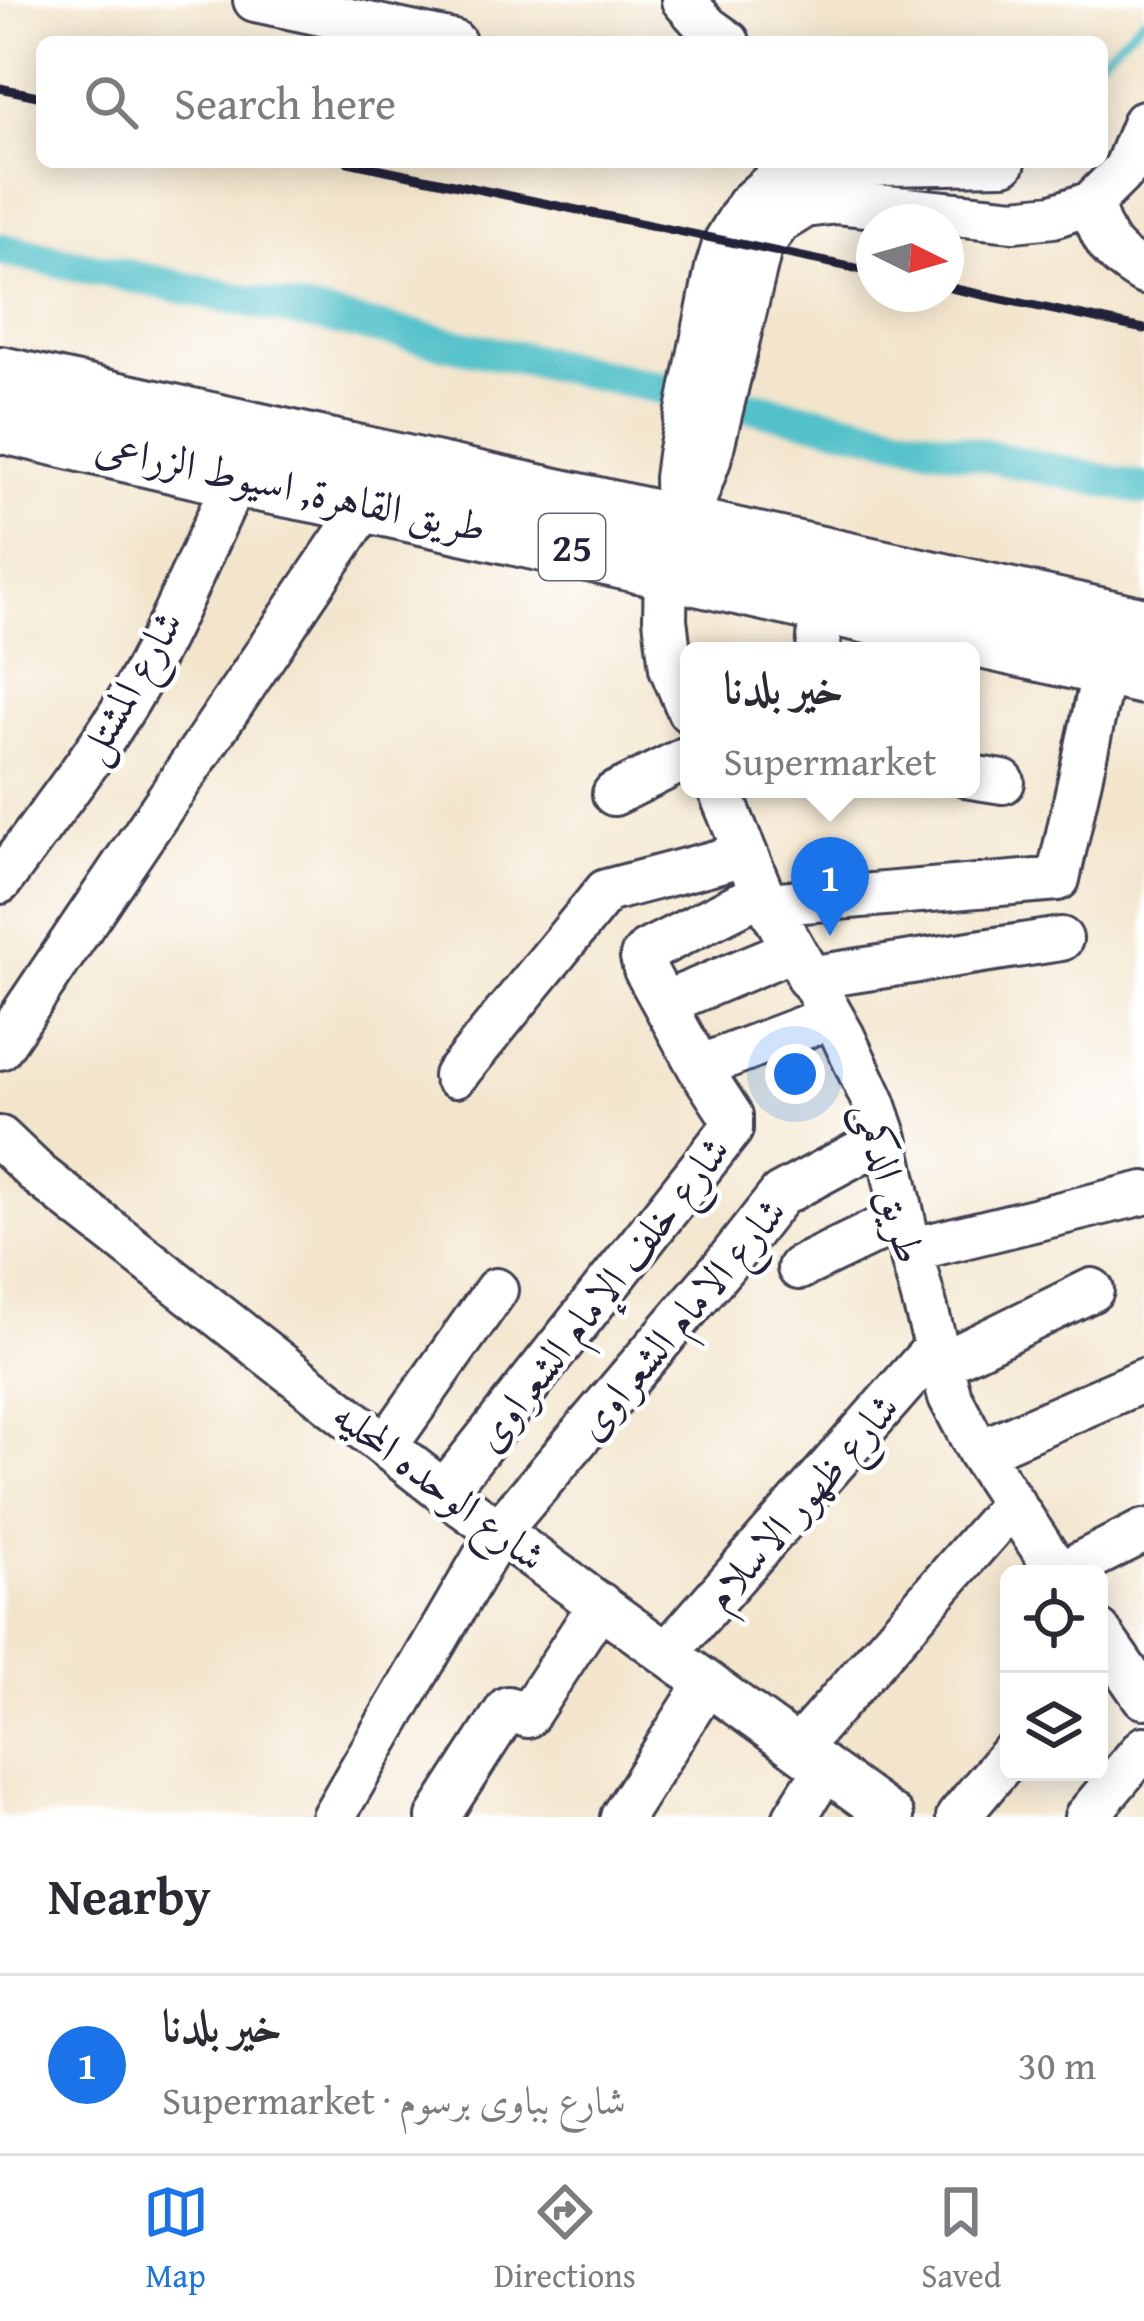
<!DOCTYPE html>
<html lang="en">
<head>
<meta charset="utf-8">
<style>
	:root { --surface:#fff; --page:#f7f7f7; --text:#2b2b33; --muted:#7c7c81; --line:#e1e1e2; --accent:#1a73e8 }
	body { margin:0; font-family:"Gentium Book Plus",Amiri,serif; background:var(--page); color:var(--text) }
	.controls { position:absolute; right:36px; bottom:36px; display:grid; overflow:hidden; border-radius:18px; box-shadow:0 6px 30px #0003 }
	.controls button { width:108px; height:108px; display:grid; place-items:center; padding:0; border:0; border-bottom:3px solid var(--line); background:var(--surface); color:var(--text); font:60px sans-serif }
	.compass { position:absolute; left:856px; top:204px; width:108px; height:108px; border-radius:50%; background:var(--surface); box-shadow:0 6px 30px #0003; rotate:95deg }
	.you { position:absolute; left:795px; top:1074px; width:42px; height:42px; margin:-30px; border:9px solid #fff; border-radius:50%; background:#1a73e8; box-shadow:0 0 0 18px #1a73e833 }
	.badge { display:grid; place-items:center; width:78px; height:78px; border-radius:50%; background:var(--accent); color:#fff; font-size:39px; font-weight:700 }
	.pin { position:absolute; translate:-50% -99px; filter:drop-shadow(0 3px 6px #0008) }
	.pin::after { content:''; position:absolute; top:63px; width:42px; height:36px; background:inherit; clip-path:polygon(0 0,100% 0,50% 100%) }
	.popup { position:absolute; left:680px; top:642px; width:300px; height:156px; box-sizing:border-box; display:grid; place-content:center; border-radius:18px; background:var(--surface); filter:drop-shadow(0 3px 9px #0005); font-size:39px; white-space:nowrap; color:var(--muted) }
	.popup b { font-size:45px; color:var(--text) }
	.popup::after { content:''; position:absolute; left:50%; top:100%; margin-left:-24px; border:24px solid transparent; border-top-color:var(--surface) }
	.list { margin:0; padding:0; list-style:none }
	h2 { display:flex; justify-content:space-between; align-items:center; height:156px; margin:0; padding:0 48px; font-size:51px }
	h2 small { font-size:39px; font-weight:400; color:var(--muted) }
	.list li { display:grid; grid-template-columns:78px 1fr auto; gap:36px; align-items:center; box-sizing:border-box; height:180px; padding:0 48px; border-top:3px solid var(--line) }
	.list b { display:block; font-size:45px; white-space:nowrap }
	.list p { margin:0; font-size:39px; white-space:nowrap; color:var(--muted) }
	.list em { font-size:39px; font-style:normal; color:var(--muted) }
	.icon { flex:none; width:66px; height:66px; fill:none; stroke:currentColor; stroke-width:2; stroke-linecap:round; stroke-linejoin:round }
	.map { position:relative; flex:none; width:1144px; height:1817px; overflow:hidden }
	.search { position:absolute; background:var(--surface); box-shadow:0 6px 30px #0003; left:36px; right:36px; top:36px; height:132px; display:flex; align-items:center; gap:30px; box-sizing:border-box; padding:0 42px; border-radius:18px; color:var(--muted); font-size:45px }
	.sheet { height:336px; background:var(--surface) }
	nav { display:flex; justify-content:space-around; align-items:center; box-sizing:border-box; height:168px; border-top:3px solid var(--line); background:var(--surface); font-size:33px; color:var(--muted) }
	nav a { display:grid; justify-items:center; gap:6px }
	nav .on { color:var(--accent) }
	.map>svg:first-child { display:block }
</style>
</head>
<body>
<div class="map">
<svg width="1144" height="1817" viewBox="0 0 1144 1817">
	<rect width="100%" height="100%" fill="#fff"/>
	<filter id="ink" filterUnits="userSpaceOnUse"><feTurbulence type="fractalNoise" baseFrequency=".00833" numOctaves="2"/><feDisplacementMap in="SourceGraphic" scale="24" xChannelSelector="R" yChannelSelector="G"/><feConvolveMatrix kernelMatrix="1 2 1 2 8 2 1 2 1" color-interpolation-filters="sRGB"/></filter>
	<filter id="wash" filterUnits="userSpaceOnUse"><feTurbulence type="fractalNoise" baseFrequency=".004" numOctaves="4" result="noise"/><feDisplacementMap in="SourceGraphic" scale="48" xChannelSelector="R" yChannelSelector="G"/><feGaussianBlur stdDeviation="2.7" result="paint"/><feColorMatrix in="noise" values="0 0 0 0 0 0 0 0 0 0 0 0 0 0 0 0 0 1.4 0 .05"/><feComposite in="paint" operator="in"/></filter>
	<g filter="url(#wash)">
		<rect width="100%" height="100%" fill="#f3e5cc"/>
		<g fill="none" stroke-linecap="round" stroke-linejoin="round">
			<path stroke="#53c1c9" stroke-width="9" d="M1102,57L1144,18"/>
			<path stroke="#53c1c9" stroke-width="33" d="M0,249L1144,489"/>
		</g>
	</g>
	<g filter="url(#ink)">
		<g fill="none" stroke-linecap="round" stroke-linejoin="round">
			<g stroke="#413f51" stroke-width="48">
				<path id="minor" d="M255,0L454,42
					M683,0L707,27L728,42
					M1091,203C1103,241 1109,252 1144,273
					M677,519L676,478L679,455L717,268L725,242L748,204L782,174L826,165L1004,162
					M818,651L822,603
					M689,711L671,668L665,619L666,567L678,527L692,507L709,460L760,248L779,222L805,206L837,202L1014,220L1053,216L1091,203L1125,169L1144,122
					M971,777L1003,782
					M719,789L762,893L843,1036L874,1103L886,1138L910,1250L950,1397L979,1452L1059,1574
					M614,794L689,757
					M0,882C43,822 90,764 128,701C171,630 201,551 237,477
					M768,904L1058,879L1105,665
					M808,978L1061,939
					M665,1003L792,950
					M0,1048L368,502
					M699,1067L831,1017
					M455,1076L606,891L746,854
					M0,1138L39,1175L444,1492L892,1817
					M910,1250L1144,1193
					M799,1268L903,1218
					M939,1365L1092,1290
					M386,1446L496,1290
					M979,1452L1144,1380
					M444,1492L731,1129V1116L699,1067L645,969L642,957L647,951L762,893
					M1059,1574L1144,1531
					M1099,1632L1144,1697
					M667,1653L935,1348
					M798,1748L1013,1503
					M333,1817L500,1530L724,1266L780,1195L886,1138
					M438,1817L508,1708L527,1716L600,1604
					M622,1817L707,1683
					M795,1817L825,1769
					M958,1817L1009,1756
					M1086,1817L1144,1748"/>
			</g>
			<g stroke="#413f51" stroke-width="66">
				<path id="highway" d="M0,377L1144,628
					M0,422L237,477L368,502L1144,674"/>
			</g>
			<use href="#minor" stroke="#fff" stroke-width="42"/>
			<use href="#highway" stroke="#fff" stroke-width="60"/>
			<path stroke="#22223b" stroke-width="9" d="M0,88L42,97
				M348,162L874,272
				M946,287L1144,329"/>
		</g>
	</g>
	<g text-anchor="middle" stroke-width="9" stroke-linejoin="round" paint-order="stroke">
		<rect fill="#fff" stroke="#646476" stroke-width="3" x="539" y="514" width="66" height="66" rx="9"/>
		<g font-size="39" font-weight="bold" fill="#22223b">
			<text x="572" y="561">25</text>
		</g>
		<g font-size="42" fill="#22223b" stroke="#fff">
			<text transform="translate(291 486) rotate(12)" y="15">طريق القاهرة, اسيوط الزراعى</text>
			<text transform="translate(129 686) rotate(-60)" y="15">شارع المشتل</text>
			<text transform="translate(891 1182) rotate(75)" y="15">طريق الدكمى</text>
			<text transform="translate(601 1293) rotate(-52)" y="15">شارع خلف الإمام الشعراوى</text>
			<text transform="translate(680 1318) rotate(-50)" y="15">شارع الامام الشعراوى</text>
			<text transform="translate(440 1485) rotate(37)" y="15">شارع الوحده المحليه</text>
			<text transform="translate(801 1501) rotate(-49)" y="15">شارع ظهور الاسلام</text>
		</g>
	</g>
</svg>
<div class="controls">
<button><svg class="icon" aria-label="locate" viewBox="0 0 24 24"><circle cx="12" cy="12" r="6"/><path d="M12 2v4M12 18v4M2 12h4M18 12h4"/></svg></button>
<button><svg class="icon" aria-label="layers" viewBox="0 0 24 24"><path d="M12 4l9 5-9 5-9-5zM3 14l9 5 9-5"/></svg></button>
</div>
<svg class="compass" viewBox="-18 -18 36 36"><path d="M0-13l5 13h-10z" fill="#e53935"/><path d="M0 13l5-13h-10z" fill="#7c7c81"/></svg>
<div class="you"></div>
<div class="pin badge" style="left:830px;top:936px">1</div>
<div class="popup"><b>خير بلدنا</b>Supermarket</div>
<div class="search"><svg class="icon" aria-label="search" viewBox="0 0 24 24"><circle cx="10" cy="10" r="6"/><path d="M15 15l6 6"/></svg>Search here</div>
</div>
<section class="sheet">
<h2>Nearby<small></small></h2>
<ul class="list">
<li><span class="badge">1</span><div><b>خير بلدنا</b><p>Supermarket · شارع بباوى برسوم</p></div><em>30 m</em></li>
</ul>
</section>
<nav>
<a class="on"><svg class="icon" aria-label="map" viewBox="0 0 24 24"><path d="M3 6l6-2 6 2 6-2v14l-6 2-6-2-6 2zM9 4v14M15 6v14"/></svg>Map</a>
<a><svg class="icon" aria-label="directions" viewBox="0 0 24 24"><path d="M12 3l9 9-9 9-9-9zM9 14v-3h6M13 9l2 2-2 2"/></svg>Directions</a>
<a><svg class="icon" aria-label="saved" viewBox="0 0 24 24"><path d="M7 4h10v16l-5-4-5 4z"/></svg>Saved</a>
</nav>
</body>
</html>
